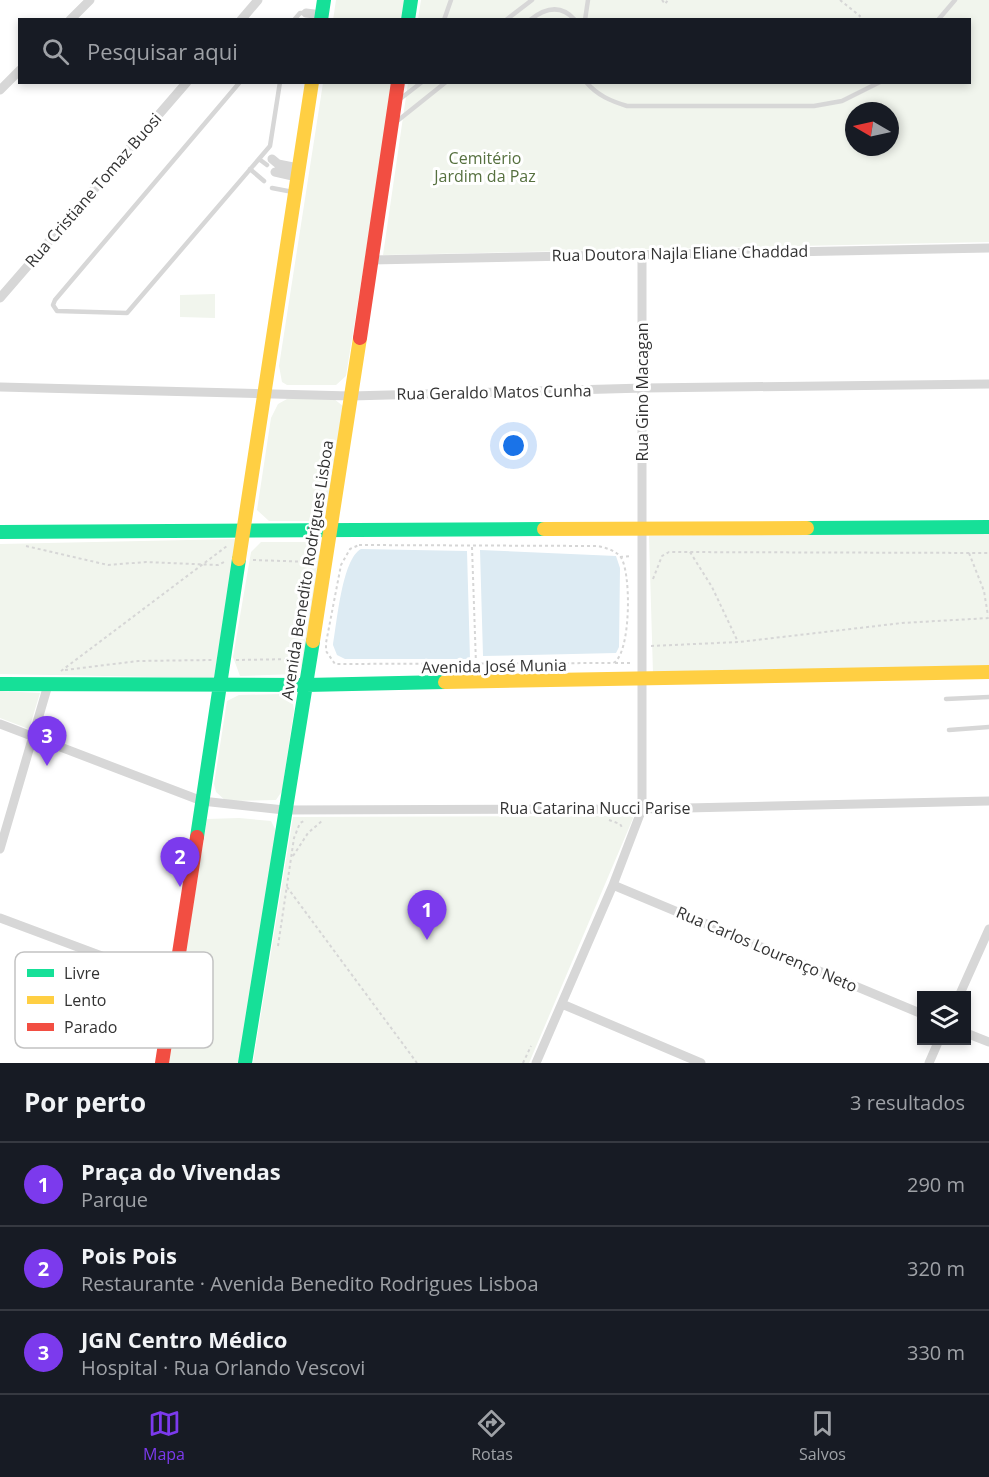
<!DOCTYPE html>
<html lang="pt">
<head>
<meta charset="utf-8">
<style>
	:root { --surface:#171b24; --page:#20242c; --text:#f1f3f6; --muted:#9ea1a6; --line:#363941; --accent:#7c3aed }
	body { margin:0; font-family:"Open Sans",sans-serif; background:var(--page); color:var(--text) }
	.controls { position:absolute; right:18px; bottom:18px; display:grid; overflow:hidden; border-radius:0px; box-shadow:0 3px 9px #0003 }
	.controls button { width:54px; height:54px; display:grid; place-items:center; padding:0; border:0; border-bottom:2px solid var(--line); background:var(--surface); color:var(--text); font:30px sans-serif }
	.compass { position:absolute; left:845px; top:102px; width:54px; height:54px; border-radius:50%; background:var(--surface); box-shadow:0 3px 9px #0003; rotate:279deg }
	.you { position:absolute; left:514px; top:446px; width:21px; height:21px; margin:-15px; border:4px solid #fff; border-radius:50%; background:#1a73e8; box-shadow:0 0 0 9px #1a73e833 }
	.badge { display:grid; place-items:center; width:39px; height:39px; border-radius:50%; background:var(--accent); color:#fff; font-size:20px; font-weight:700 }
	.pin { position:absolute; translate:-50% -50px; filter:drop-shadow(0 2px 3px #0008) }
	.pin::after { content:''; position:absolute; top:32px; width:21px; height:18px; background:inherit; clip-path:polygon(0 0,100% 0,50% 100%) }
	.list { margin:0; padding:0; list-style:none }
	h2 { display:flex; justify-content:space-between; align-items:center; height:78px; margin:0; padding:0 24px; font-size:26px }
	h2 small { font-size:20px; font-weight:400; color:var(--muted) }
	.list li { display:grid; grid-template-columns:39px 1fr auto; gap:18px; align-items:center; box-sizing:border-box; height:84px; padding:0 24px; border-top:2px solid var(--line) }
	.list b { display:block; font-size:22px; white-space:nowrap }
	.list p { margin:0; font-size:20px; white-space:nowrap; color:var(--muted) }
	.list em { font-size:20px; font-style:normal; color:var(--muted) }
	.icon { flex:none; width:33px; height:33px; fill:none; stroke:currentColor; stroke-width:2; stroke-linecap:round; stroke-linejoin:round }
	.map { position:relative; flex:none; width:989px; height:1063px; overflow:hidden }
	.search { position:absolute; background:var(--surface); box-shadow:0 3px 9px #0003; left:18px; right:18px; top:18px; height:66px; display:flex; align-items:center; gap:15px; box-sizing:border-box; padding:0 21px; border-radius:0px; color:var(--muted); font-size:22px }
	.sheet { height:330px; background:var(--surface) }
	nav { display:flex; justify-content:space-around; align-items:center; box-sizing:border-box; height:84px; border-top:2px solid var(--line); background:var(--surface); font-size:16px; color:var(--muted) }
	nav a { display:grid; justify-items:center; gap:3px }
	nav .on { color:var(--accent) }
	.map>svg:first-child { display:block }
</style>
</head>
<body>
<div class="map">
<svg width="989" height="1063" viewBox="0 0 989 1063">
	<rect width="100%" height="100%" fill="#fff"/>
	<path fill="#f1f5ed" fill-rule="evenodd" d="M336,0H406L403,19L333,20Z
		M421,0H989V242L383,255L408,83L970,82V20L418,19ZM854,111H890V147H854Z
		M323,83H393L346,376L336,385H287L282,382L279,366Z
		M215,294V318L180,317V295Z
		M287,399H334L343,406L329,509L318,521H269L257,510L271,418L278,404Z
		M989,532V667L653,674L649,536Z
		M236,539L214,678L0,674V544Z
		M261,542H309L315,545L320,558L303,664L296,674L240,676L233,657L251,552Z
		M0,691L40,693L29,729L0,718Z
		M282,694L293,704L294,710L282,791L276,800L226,801L216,792L214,784L227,701L239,695Z
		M634,816L529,1063H253L293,817Z
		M239,818L271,821L277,833L240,1063H168L207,819Z"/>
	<path fill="#ddebf3" d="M361,549L467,551L470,659H345L337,655L333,645C337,623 342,559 361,549Z
		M480,550L616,556L620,568L619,647L616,653L483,656Z"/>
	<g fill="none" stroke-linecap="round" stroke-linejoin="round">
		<path stroke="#d6d6d6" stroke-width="2" stroke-dasharray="3 3" stroke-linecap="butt" d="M662,0L665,4L668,0
			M840,0L860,16L857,20
			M359,545L598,546C606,548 614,550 620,556C632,570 631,656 613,663L335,664L326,651V643L341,565L350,549Z
			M26,546L108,565L146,562L218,565L224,562
			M472,547L476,664
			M690,552L712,587L738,642
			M969,553L984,591L988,616
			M620,557L632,556
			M253,560L314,562
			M653,579L662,556L669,552L989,553
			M651,646L739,642L902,623L989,618
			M236,660L296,659
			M615,663H631
			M65,670L138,661L212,660
			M61,671L227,546
			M609,820L620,824L623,829
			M293,856L308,833L323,820
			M287,887L417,1063
			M278,946L294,838L300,823L306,820
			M523,1063L531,1046"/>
		<path stroke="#d7d7d7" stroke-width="4.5" d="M294,20L300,13H306
			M444,20L451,0
			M506,20L532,0
			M530,20C545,8 561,4 575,20
			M585,20L588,0
			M938,20L955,0
			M240,82L55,300L53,305L57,311L127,313L270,146L280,82
			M586,82C598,96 611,101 627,106H814L842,101L880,82
			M400,99L422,82
			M396,122L446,82
			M259,159L267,165
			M250,169L264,181
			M272,188L293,192
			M946,699L989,697
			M949,730L989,727"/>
		<path stroke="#d7d7d7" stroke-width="9" d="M306,13L322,15
			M70,20L90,0
			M241,20L258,0
			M0,90L20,70
			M272,159L278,164L298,168
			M275,172L297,177
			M371,260L989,248
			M0,298L187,82
			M0,387L351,396L644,388L989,384
			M0,724L202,801L284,810L642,809L989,801
			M0,849L48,685
			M613,885L922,1014
			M0,918L174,983
			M959,996L989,929
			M562,1004L701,1063
			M966,1033L989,1042
			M536,1063L613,885L642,809V253
			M929,1063L939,1040"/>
		<path stroke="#16e098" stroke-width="14" d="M321,20L324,0
			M408,20L411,0
			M807,528L989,527
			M0,532L544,529
			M0,684L306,685L445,682
			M197,837L239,559
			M245,1063L313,641"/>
		<path stroke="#ffcf43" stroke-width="14" d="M544,529L807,528
			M239,559L312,82
			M313,641L360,338
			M445,682L989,672"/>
		<path stroke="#f24e42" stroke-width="14" d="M360,338L398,82
			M162,1063L197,837"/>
	</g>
	<g text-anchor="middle" stroke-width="6" stroke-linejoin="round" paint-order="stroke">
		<g font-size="16" fill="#56703f" stroke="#fff">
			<text x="485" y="164">Cemitério<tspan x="485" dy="18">Jardim da Paz</tspan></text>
		</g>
		<g font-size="16" fill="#333" stroke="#fff">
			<text transform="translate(93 190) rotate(-49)" y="6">Rua Cristiane Tomaz Buosi</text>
			<text transform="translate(680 253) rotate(-1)" y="6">Rua Doutora Najla Eliane Chaddad</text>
			<text transform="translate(494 392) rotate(-1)" y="6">Rua Geraldo Matos Cunha</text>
			<text transform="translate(642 392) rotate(-90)" y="6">Rua Gino Macagan</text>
			<text transform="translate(307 570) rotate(-81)" y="6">Avenida Benedito Rodrigues Lisboa</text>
			<text transform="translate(494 666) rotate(-1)" y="6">Avenida José Munia</text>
			<text x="595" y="814">Rua Catarina Nucci Parise</text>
			<text transform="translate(767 949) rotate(23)" y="6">Rua Carlos Lourenço Neto</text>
		</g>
	</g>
	<rect x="15" y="952" width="198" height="96" rx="9" fill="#fff" stroke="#c2c2c2" stroke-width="1.5"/>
	<rect x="27" y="969" width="27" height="8" fill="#16e098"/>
	<rect x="27" y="996" width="27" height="8" fill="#ffcf43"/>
	<rect x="27" y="1023" width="27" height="8" fill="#f24e42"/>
	<g font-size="16" fill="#333">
		<text x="64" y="979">Livre</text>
		<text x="64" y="1006">Lento</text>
		<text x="64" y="1033">Parado</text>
	</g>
</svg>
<div class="controls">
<button><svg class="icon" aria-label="layers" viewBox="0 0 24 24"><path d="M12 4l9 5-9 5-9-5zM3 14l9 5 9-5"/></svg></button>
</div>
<svg class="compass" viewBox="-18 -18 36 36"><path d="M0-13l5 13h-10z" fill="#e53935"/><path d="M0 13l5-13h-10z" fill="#9ea1a6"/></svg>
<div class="you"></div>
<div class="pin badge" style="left:427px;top:940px">1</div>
<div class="pin badge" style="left:180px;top:887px">2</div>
<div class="pin badge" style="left:47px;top:766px">3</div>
<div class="search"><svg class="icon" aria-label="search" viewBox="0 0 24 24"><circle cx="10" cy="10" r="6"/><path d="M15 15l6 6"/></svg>Pesquisar aqui</div>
</div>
<section class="sheet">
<h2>Por perto<small>3 resultados</small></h2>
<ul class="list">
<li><span class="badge">1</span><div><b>Praça do Vivendas</b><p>Parque</p></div><em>290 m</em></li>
<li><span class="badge">2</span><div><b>Pois Pois</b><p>Restaurante · Avenida Benedito Rodrigues Lisboa</p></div><em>320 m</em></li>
<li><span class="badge">3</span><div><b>JGN Centro Médico</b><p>Hospital · Rua Orlando Vescovi</p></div><em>330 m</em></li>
</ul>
</section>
<nav>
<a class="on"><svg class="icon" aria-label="map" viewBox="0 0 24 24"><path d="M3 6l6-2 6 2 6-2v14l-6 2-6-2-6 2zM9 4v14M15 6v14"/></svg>Mapa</a>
<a><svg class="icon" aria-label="directions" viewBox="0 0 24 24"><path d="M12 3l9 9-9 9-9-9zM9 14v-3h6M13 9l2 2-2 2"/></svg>Rotas</a>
<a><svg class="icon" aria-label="saved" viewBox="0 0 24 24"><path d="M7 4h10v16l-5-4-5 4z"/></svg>Salvos</a>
</nav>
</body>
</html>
